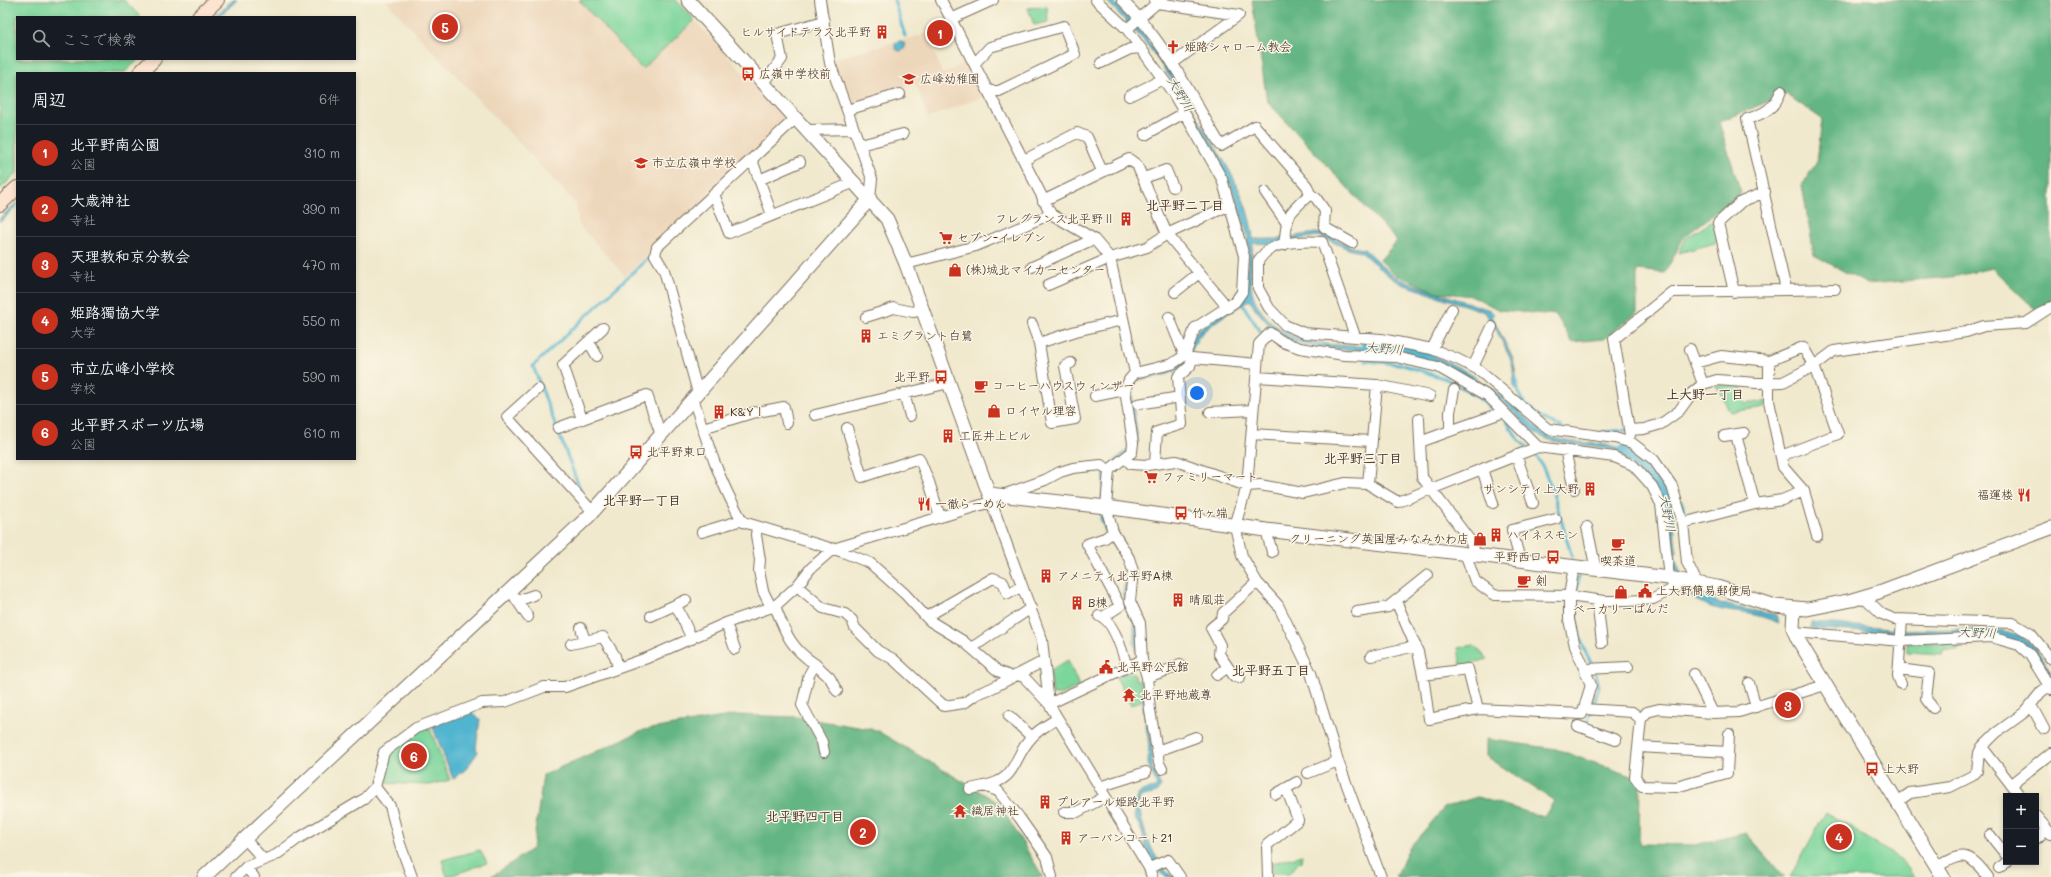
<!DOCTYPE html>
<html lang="ja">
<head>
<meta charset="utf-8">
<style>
	:root { --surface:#171b24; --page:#242831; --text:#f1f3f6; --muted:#9ea1a6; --line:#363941; --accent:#c8321e }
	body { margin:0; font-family:Mali,"Klee One",sans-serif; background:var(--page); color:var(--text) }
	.controls { position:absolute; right:12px; bottom:12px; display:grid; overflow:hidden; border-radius:0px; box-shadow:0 2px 6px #0003 }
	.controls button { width:36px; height:36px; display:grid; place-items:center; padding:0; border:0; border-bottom:1px solid var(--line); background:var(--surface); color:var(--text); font:20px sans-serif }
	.you { position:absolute; left:1197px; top:393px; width:14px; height:14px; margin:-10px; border:3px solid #fff; border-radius:50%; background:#1a73e8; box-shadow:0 0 0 6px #1a73e833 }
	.badge { display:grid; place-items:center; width:26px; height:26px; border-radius:50%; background:var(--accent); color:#fff; font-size:13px; font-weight:700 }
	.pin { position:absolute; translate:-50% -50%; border:2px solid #fff; box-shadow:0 1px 4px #0006 }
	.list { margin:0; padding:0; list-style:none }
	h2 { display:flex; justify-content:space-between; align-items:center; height:52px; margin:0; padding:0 16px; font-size:17px }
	h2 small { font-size:13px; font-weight:400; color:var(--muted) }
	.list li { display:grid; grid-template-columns:26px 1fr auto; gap:12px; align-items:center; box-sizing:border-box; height:56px; padding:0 16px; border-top:1px solid var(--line) }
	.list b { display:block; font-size:15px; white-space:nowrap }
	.list p { margin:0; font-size:13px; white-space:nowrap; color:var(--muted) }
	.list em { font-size:13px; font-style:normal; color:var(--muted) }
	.icon { flex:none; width:22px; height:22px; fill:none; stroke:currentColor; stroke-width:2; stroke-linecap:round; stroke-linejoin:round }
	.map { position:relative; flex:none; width:2051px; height:877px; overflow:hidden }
	.search { position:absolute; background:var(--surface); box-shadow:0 2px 6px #0003; left:16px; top:16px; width:340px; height:44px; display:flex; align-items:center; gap:10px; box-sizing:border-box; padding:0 14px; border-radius:0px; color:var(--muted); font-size:15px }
	.panel { position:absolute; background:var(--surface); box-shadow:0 2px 6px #0003; left:16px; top:72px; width:340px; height:388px; border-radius:0px }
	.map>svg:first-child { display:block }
</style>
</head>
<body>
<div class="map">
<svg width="2051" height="877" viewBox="0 0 2051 877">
	<rect width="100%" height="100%" fill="#fcf5e5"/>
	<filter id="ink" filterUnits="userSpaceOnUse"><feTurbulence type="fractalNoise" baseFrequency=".025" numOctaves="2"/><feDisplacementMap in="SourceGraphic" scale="8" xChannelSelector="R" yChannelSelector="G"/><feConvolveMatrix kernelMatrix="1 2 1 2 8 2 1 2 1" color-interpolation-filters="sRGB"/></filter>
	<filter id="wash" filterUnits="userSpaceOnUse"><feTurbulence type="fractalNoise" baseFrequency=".012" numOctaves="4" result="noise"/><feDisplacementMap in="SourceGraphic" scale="16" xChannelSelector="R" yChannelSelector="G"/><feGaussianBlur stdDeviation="0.9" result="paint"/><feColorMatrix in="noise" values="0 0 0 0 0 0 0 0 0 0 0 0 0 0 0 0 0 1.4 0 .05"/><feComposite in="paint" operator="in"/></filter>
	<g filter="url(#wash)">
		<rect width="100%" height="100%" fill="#f0e9cd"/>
		<path fill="#edd7bb" d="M385,0H676L788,122L625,276L579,225L576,204Z
			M928,33L942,74L966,62L970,64L987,95L928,118L916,84L850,103L833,59Z"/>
		<path fill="#7bd59b" stroke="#5b805c" d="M0,0H124L141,17H17V59H139L124,73H17V173L0,189Z
			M579,0H676L695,20L642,69Z
			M1047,6L1048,22L1034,25L1028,8Z
			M947,23L952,36L933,44L928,29Z
			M1713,221L1718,242L1679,253L1686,238Z
			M1716,385L1741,386L1745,404L1765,401L1766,407L1730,412Z
			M1907,643H1959L1958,651L1944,649L1942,654L1907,652Z
			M1473,645L1488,659L1461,666L1458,648Z
			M1068,660L1079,686L1061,695H1053L1050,671Z
			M1128,672L1133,673L1137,681L1141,680V701L1131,705L1116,677Z
			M429,726L450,780L430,785L379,783L389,751L418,731Z
			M1826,812L1903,861L1914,877H1790Z
			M480,850L487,863L447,877L442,860Z
			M1302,855L1301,861L1289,873H1272V863Z"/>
		<path fill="#64b683" stroke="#507050" d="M1252,0H2051V304L2035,309L1992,268L1952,277L1867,284L1814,255L1802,185L1817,162L1822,119L1786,94L1719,122L1741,193L1684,237L1665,273L1637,270V313L1604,339L1572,342L1556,315L1499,310L1473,296L1436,292L1394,274L1380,260L1397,241L1267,101Z
			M736,715L797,717L876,730L999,803L1043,877H491L533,848L543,775L644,730Z
			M1486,739L1556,749L1640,779L1639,844L1695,845L1746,833L1785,877H1396L1409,848L1445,807L1477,797L1544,817L1554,801L1486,756Z"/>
		<path fill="#51b5d0" stroke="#467077" d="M233,0H237L219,17H214Z
			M1106,0H1112C1149,35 1173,77 1199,120C1221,156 1249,196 1253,239H1276L1316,233L1333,237L1352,247L1364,249L1392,275L1409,283L1490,310L1494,314L1492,316L1513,359L1519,393L1514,386L1513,368L1510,358L1497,331L1485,312L1402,284L1390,277L1361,252L1351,250L1319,236L1270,244L1253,243C1252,259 1249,275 1252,291C1258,318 1287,338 1313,342C1355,350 1398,342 1439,358C1467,370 1491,387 1515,407C1527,418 1537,430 1552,437C1569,444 1589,441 1606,445C1641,452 1666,478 1673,514C1675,527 1674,540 1677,553H1674C1684,605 1733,606 1776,615L1779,623C1772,620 1766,618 1759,616C1739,611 1711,612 1694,598C1648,561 1697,487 1622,453C1595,441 1563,450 1537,434C1526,428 1518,416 1509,408C1490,391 1469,375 1444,365C1424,357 1403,352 1381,351C1354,349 1311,352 1287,338C1271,329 1260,315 1249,300C1235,309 1212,322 1201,334C1191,346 1192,360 1178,369C1166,378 1147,376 1134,382L1132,391L1138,443L1111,467L1104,501L1128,560L1137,620L1152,746V767L1161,787L1156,793L1140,797C1135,814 1156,870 1174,877C1171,877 1167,877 1165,876C1159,873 1146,859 1146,852C1145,842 1142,826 1134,818L1138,795L1142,791L1155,788L1157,785L1148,764L1149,745L1143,706V685L1134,641V622L1127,611L1123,597L1126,572L1121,557L1105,531L1100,518L1104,470L1129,448L1128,393L1134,378L1170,368L1198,330L1237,304L1246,278L1249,253L1247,233L1231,186L1175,85L1147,44Z
			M895 46a5 5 0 1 1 10 0a5 5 0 1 1-10 0Z
			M17,202V206L0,222V218Z
			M1811,622L1899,630L1977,629L2005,631L2020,636L2032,644L2051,672V681L2032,651L1972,634L1912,635L1822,629L1811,628Z
			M468,709L480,719L476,748L478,752L466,769L453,779L432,725Z"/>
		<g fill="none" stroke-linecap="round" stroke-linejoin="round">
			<path stroke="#51b5d0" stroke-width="3" d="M894,0L905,36
				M1241,302L1260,331L1266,335
				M1301,353L1319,356
				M1366,361L1400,364L1446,379L1476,396L1497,413
				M1516,378C1517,383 1518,389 1519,394C1525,410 1547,421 1561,427
				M1507,422L1519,440L1529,449
				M1602,432L1627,430
				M1533,452C1550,469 1564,533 1572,557
				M580,489L533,366L647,259
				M1681,501L1685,510
				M1576,594L1579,576
				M1575,601C1576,616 1577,631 1583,646C1587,658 1599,673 1598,686C1598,699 1588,711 1588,725"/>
			<path stroke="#51b5d0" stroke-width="17" d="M1369,347L1401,348L1427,355
				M1625,453L1633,456L1663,488L1666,497"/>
		</g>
	</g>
	<g filter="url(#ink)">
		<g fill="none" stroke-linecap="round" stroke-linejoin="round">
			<g stroke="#7a6d5b" stroke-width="12">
				<path id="minor" d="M820,0L830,63L872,179L870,199
					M941,0L951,19L993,0
					M1096,0L1127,29L1173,93L1222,179L1244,256L1242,292L1235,302L1195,328L1187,350L1181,358L1172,364L1135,373L1129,380L1125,390L1133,443L1132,452L1109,470L1106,507L1113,532L1129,558L1133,571L1130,601L1140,623L1142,660L1147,677L1150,710L1159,763L1162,769
					M1122,0C1165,41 1191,96 1221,146L1255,126L1307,186L1310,194L1316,198L1325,211L1324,227L1352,243
					M1154,0L1157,3L1239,15L1173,63
					M951,19L988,91H999L1075,54L1064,26L990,47L975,63
					M1127,29L1157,3
					M1101,63L1130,49L1141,48
					M764,83L782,59L777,34L824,21
					M988,91L1051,214L1094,239L1110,258L1135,373
					M1781,91C1775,108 1764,114 1747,119L1786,290
					M1129,96L1163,79
					M847,110L900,94
					M807,130L854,129
					M1145,135L1184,113
					M860,145L903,134
					M752,160L772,215
					M1024,160L1077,133L1087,137L1102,171
					M1144,178L1166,170L1173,187
					M759,180L800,162
					M1265,192L1286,222
					M714,194L729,233L855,182
					M1043,201L1129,159L1137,165L1167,234L1230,205
					M1284,245C1288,213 1286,216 1310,194
					M906,264L976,246L1051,214
					M1032,267L1094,239
					M1048,285L1110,258L1147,247L1167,234L1228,308
					M1175,292L1199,273
					M1734,292L1718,223L1741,202L1765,192
					M866,317L894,308L913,312L923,310
					M1169,317L1184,354
					M1032,324L1039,343L1052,423L1075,419L1065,366L1071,363
					M1355,336L1322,242C1306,241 1283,241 1269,250C1265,252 1261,257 1258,261V288L1269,308L1285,325L1304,333L1381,339L1432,349L1457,359L1477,369L1548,429L1615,438L1632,443L1654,460L1672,486L1683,523L1687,562L1697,583
					M589,342L597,356
					M1039,343L1076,331L1123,320
					M1432,349L1452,309
					M1690,349L1703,384
					M1769,361V401L1783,467L1804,491L1817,536
					M1695,363L1721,356L1769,361L1803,347L1814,366L1838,434L1781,456
					M1473,367L1492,327
					M1257,377L1377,385L1368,484
					M1377,385L1430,396
					M538,389L507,417L593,512
					M1454,390L1450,412V431L1420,442L1422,477L1469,539L1476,554
					M698,393L664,270L655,255L657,247L796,118
					M904,393L910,416
					M1095,396L1125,390
					M693,398C707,442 719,482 743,522L843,552L870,563L905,594L926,617L993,578L1003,582L1008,594L1022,586
					M1138,404L1180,397
					M1210,412L1253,410
					M815,415L949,383
					M582,419L563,365L603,328
					M1419,419L1420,442
					M558,428L647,395L661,435
					M703,428L752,413L784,407L787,423
					M847,428L862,477L919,458L929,482L940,517
					M1630,430L1644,429L1661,424L1679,411L1692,393L1703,384L1717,380L1757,383L1783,382L1814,366L1834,351L1966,332L1984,326L2026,323L2051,307
					M1450,431L1504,412
					M1252,434L1371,441
					M1630,435L1614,339L1672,292L1835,289
					M1736,435L1755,504
					M1724,436L1744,433
					M1565,450L1574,489
					M1516,455L1533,503
					M1125,458L1131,464L1147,465L1176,461L1247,486L1260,485L1303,493L1345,483L1368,484L1398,502L1538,447
					M1155,464L1157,432L1182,424L1178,377L1190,366L1192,358L1257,364
					M1482,469L1493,503
					M1003,495L1045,480L1060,472L1073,468L1101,465L1109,470
					M989,496L1042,640L1049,704L1149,868L1152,877
					M1683,523L1755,504L1782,500L1804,491
					M757,527L756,535L760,560L759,571L763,591L771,607
					M1587,527L1596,570
					M1266,530L1272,552
					M702,532L742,520
					M1520,560L1512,530L1556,519
					M797,586L823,608L845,614L852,620L855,628L878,651L893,659L944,706L964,703L977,694L992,688L1044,661
					M510,590L528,617
					M1864,597L1882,614L1894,619L2013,623L2031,634L2051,659
					M1597,600L1602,643
					M517,601L534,595
					M1396,601L1418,652L1423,675
					M676,605L692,639
					M775,606C785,632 790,648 815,664L809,675L802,705L822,742L824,752
					M1357,612L1388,607L1428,575
					M651,616L686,600
					M1099,616C1113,619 1123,653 1127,667
					M926,617L930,621L963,641L998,671L1012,677
					M1103,617L1120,606L1087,544L1105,538L1113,532
					M726,623L735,649
					M581,628L585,641
					M1794,632L1902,641L1991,637L2019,645L2030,655L2051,689
					M571,644L603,637L615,656L618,668
					M973,647L1031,608
					M1371,656L1416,646
					M815,664L830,678L837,691
					M1586,669L1628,667
					M1899,669L1929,673L1926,699L1933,708
					M1694,674L1713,713
					M1016,675L1024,677L1049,704L1142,660
					M1217,675L1228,667
					M1147,677L1168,670L1180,664
					M1240,677L1234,676L1219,654L1220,645L1211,628L1222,619L1223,613L1257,582
					M1749,683L1756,707
					M1901,684L1898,676L1902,620
					M2031,705L2044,729
					M1478,709L1468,669L1423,675L1429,719L1478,709L1582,714L1591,685L1575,646L1569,620V596L1574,566
					M1584,709L1632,712L1641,719
					M1009,716L1032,737
					M1578,726L1616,740
					M1729,734L1727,773L1676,787L1642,786L1635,777L1641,719L1647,712L1659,709L1713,713L1739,712L1825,685
					M1639,747L1728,752
					M1982,747L2020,796
					M1157,751L1196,737
					M1308,773L1338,761
					M2011,785L2051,753
					M984,786C1019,779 1011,759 1032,737C1039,729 1049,724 1057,719
					M375,787L390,806L400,844L412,877
					M1099,787L1146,772
					M970,789L984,786L998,791L1019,817L1047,857L1052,877
					M1276,794L1297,782
					M1897,802L1910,793L1950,787L1972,776L1977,771L1979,753L1982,747L1996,733L2025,712L2041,692L2051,684
					M1064,812H1077L1105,797
					M2036,816L2051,834
					M1990,835L2006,855
					M245,839L263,859
					M2036,839L2047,830
					M246,867L254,877
					M1937,867C1964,850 1970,854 1988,877
					M1149,868L1168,860L1180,877
					M1999,868L2007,862
					M236,877L246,867L276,855L299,838L364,799L375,787L384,752L416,728L482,703L505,702L544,687H565L647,658L726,623L775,606L797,586L811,568L833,549L991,502
					M1268,877L1267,845L1298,820L1286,788
					M1381,877L1338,761L1311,673L1278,605L1257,582L1242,556L1235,526L1247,486L1259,344L1270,333L1283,342L1300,348L1344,355L1396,357L1438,367L1488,396L1538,447L1614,457L1633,465L1652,486L1661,504L1669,578L1675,588L1653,599L1628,601H1604L1569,596L1494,595L1475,581L1465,553"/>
			</g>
			<g stroke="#7a6d5b" stroke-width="15">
				<path id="tertiary" d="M688,0L887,219L906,264L989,494L1106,507L1266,530L1669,578L1717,587L1775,606L1807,609L1852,600L1879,592L2051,528
					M1794,609L1793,628L1797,638L1943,877
					M204,877L589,516L870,199"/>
			</g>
			<g stroke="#7a6d5b" stroke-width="16">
				<path id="secondary" d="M199,17L217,0
					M140,73L154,59
					M0,204L17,188"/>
			</g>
			<use href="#minor" stroke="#fff" stroke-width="10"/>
			<use href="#tertiary" stroke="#fff" stroke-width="13"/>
			<use href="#secondary" stroke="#fde4d1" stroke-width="14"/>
		</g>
	</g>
	<defs>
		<g id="building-bare" transform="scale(1.08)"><path d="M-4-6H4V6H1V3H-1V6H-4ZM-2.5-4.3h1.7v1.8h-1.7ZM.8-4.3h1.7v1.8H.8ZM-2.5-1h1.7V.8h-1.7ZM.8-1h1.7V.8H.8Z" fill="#c8321e" stroke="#fcf5e5" stroke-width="2.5" paint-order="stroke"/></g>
		<g id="church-bare" transform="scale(1.08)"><path d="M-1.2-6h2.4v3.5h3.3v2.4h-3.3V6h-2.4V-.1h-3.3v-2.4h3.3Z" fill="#c8321e" stroke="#fcf5e5" stroke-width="2.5" paint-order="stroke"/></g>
		<g id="bus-bare" transform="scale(1.08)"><path d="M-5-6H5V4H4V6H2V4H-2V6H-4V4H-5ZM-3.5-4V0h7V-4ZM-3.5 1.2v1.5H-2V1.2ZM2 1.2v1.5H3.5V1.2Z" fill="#c8321e" stroke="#fcf5e5" stroke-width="2.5" paint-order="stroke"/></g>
		<g id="school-bare" transform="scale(1.08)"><path d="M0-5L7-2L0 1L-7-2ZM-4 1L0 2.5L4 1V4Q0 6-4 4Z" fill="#c8321e" stroke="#fcf5e5" stroke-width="2.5" paint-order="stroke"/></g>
		<g id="supermarket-bare" transform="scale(1.08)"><path d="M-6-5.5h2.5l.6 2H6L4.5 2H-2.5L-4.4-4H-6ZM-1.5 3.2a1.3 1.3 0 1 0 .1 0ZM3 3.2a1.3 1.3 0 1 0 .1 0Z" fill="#c8321e" stroke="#fcf5e5" stroke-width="2.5" paint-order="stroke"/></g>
		<g id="shop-bare" transform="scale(1.08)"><path d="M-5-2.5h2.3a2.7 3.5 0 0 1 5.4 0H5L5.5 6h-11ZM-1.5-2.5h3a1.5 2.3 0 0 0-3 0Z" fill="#c8321e" stroke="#fcf5e5" stroke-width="2.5" paint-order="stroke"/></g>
		<g id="cafe-bare" transform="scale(1.08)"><path d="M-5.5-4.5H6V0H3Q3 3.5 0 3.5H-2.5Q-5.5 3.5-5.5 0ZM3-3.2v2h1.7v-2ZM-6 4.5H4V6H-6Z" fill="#c8321e" stroke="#fcf5e5" stroke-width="2.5" paint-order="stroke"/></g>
		<g id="restaurant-bare" transform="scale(1.08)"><path d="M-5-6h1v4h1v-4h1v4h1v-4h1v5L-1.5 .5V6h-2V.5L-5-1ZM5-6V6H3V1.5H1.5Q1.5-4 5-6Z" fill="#c8321e" stroke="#fcf5e5" stroke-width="2.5" paint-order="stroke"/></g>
		<g id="civic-bare" transform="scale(1.08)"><path d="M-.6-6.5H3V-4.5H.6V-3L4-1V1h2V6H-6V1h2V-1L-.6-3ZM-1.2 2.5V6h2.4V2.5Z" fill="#c8321e" stroke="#fcf5e5" stroke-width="2.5" paint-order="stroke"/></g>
		<g id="temple-bare" transform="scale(1.08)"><path d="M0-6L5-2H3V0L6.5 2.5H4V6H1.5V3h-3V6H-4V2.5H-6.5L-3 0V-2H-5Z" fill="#c8321e" stroke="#fcf5e5" stroke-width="2.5" paint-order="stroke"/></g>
	</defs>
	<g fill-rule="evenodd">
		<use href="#building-bare" x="882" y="32"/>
		<use href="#church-bare" x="1173" y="47"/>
		<use href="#bus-bare" x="748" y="74"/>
		<use href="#school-bare" x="909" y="79"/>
		<use href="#school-bare" x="641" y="163"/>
		<use href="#building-bare" x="1126" y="219"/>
		<use href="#supermarket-bare" x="946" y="238"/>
		<use href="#shop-bare" x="955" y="270"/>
		<use href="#building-bare" x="866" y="336"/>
		<use href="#bus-bare" x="941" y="377"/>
		<use href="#cafe-bare" x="981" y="386"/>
		<use href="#shop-bare" x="994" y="411"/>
		<use href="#building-bare" x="719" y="412"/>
		<use href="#building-bare" x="948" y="436"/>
		<use href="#bus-bare" x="636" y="452"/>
		<use href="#supermarket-bare" x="1151" y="477"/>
		<use href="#building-bare" x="1590" y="489"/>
		<use href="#restaurant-bare" x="2024" y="495"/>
		<use href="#restaurant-bare" x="924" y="504"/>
		<use href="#bus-bare" x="1181" y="513"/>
		<use href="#building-bare" x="1496" y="535"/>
		<use href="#shop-bare" x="1480" y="539"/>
		<use href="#cafe-bare" x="1618" y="544"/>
		<use href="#bus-bare" x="1553" y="557"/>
		<use href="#building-bare" x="1046" y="576"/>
		<use href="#cafe-bare" x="1524" y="581"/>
		<use href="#civic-bare" x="1645" y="591"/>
		<use href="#shop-bare" x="1621" y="592"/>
		<use href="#building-bare" x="1178" y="600"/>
		<use href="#building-bare" x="1077" y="603"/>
		<use href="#civic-bare" x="1106" y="667"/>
		<use href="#temple-bare" x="1129" y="695"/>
		<use href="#bus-bare" x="1872" y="769"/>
		<use href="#building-bare" x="1045" y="802"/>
		<use href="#temple-bare" x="960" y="811"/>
		<use href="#building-bare" x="1066" y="838"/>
	</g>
	<g text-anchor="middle" stroke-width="3" stroke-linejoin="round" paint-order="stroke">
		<g font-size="12" fill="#3b2a1e" stroke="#fcf5e5" text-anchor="start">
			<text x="871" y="36" text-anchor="end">ヒルサイドテラス北平野</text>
			<text x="1184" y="51">姫路シャローム教会</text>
			<text x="759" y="78">広嶺中学校前</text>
			<text x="920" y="83">広峰幼稚園</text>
			<text x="652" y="167">市立広嶺中学校</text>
			<text x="1115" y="223" text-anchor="end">フレグランス北平野Ⅱ</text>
			<text x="957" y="242">セブン-イレブン</text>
			<text x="966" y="274">(株)城北マイカーセンター</text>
			<text x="877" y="340">エミグラント白鷺</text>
			<text x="930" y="381" text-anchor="end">北平野</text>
			<text x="992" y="390">コーヒーハウスウィンザー</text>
			<text x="1005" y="415">ロイヤル理容</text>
			<text x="730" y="416">K&amp;YⅠ</text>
			<text x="959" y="440">工匠井上ビル</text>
			<text x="647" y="456">北平野東口</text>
			<text x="1162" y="481">ファミリーマート</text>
			<text x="1579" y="493" text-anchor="end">サンシティ上大野</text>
			<text x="2013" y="499" text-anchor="end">福運楼</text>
			<text x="935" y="508">一徹らーめん</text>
			<text x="1192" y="517">竹ヶ端</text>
			<text x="1507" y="539">ハイネスモン</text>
			<text x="1469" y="543" text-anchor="end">クリーニング英国屋みなみかわ店</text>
			<text x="1542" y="561" text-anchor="end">平野西口</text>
			<text x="1618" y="565" text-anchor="middle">喫茶道</text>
			<text x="1057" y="580">アメニティ北平野A棟</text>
			<text x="1535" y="585">剣</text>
			<text x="1656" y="595">上大野簡易郵便局</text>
			<text x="1189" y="604">晴風荘</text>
			<text x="1088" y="607">B棟</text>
			<text x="1621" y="613" text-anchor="middle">ベーカリーぱんだ</text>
			<text x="1117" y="671">北平野公民館</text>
			<text x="1140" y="699">北平野地蔵尊</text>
			<text x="1883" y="773">上大野</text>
			<text x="1056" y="806">プレアール姫路北平野</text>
			<text x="971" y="815">織居神社</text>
			<text x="1077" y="842">アーバンコート21</text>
		</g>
		<g font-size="13" font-style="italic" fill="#435b5c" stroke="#fcf5e5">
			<text transform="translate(1181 94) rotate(59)" y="5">大野川</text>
			<text transform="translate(1384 348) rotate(4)" y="5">大野川</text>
			<text transform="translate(1668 513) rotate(79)" y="5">大野川</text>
			<text transform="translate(1977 632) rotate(3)" y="5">大野川</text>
		</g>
		<g font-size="13" font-weight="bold" fill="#3b2a1e" stroke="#fcf5e5">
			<text x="1185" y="210">北平野二丁目</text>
			<text x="1705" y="399">上大野一丁目</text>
			<text x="1363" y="463">北平野三丁目</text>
			<text x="642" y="505">北平野一丁目</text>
			<text x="1271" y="675">北平野五丁目</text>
			<text x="805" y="821">北平野四丁目</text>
		</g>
	</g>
</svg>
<div class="controls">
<button>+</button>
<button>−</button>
</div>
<div class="you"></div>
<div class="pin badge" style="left:940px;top:33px">1</div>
<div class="pin badge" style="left:863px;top:832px">2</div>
<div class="pin badge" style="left:1788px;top:705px">3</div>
<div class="pin badge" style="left:1839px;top:837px">4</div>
<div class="pin badge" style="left:445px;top:27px">5</div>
<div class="pin badge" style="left:414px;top:756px">6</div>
<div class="search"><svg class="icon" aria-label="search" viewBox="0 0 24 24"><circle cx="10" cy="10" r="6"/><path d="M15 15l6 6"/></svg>ここで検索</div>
<section class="panel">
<h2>周辺<small>6件</small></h2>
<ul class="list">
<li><span class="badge">1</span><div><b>北平野南公園</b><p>公園</p></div><em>310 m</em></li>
<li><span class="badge">2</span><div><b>大歳神社</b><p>寺社</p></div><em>390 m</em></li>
<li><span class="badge">3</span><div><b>天理教和京分教会</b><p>寺社</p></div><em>470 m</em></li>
<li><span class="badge">4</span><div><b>姫路獨協大学</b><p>大学</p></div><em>550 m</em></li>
<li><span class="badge">5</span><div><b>市立広峰小学校</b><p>学校</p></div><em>590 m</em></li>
<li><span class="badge">6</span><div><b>北平野スポーツ広場</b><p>公園</p></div><em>610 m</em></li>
</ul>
</section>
</div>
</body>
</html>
